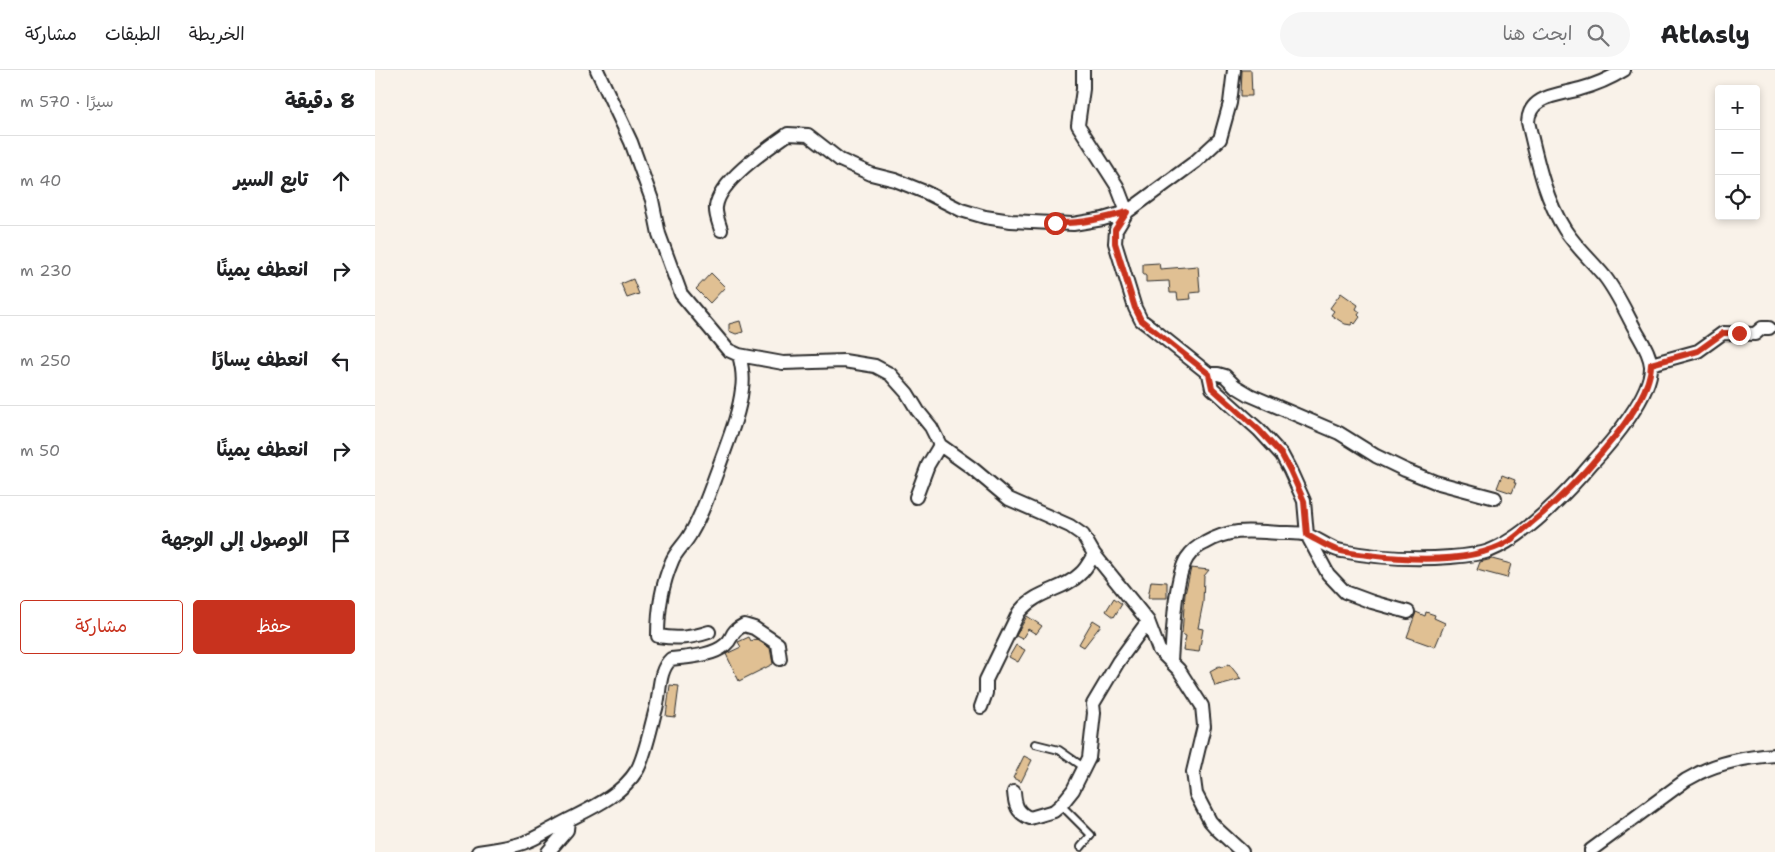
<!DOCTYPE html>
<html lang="ar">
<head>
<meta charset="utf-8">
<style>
	:root { --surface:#fff; --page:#f6f6f6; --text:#202124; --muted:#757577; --line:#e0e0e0; --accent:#c8321e }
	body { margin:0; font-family:"Shantell Sans","Playpen Sans Arabic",sans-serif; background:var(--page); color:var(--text); direction:rtl }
	.controls { position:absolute; right:15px; top:15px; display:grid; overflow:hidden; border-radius:5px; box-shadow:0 2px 8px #0003 }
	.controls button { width:45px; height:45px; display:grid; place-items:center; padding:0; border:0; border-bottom:1px solid var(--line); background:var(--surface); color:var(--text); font:25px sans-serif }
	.stop { position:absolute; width:15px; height:15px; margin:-11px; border:4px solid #c8321e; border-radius:50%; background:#fff }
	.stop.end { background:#c8321e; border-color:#fff; box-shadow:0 1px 5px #0008 }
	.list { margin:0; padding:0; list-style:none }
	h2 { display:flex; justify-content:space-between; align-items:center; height:65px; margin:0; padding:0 20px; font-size:21px }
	h2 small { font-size:16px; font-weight:400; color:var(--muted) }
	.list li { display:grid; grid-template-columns:32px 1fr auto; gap:15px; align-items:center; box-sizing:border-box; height:90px; padding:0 20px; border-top:1px solid var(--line) }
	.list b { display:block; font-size:19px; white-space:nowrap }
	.list em { font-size:16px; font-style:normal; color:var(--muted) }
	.actions { display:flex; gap:10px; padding:15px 20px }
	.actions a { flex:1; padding:11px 0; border:1px solid var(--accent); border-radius:5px; text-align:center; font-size:18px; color:var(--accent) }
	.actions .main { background:var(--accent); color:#fff }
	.icon { flex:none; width:28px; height:28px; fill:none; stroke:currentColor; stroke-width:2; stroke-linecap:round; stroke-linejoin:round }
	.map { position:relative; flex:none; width:1400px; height:782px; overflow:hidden; direction:ltr }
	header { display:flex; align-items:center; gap:30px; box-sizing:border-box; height:70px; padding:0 25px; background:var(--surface); border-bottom:1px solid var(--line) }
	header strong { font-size:24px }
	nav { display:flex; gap:28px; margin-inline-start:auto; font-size:18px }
	.search { width:350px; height:45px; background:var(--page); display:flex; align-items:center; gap:12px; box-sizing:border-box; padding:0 18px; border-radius:28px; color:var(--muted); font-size:19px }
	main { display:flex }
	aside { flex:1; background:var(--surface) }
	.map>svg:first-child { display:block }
</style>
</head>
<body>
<header>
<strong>Atlasly</strong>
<div class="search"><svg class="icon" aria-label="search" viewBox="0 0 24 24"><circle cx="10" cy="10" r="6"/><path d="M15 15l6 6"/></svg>ابحث هنا</div>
<nav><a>الخريطة</a><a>الطبقات</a><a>مشاركة</a></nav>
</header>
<main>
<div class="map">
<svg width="1400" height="782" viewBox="0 0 1400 782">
	<rect width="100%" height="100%" fill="#f9f2e9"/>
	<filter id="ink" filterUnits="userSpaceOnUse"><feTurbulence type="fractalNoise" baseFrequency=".02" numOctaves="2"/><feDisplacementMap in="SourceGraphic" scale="10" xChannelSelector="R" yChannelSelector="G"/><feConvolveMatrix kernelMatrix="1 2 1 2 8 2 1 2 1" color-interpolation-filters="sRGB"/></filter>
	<g filter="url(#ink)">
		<path fill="#e0c093" stroke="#2b2b2b" d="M867,0H876L877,26H866Z
			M784,193L785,199L823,196L825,222L815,223L816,229L803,230L802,223H795L794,211L771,212V206L768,204V194Z
			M336,203L350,217L335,233L321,219Z
			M258,209L264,224L252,228L246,214Z
			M966,223L983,235L981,239L985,242L983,245L985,247L980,254L978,252L976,255L970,254L956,245L959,241L955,238Z
			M365,251L368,262L361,264L354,261V254Z
			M1127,405L1140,410L1139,413H1141L1137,423L1122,418Z
			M1117,489L1136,494L1132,508L1102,500L1105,492Z
			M816,498L834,500L829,506L828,533L823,558L828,559L824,582L808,580L811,566L807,564L810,524Z
			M776,511L792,512V528H773Z
			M739,528L747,534L739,547L731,541Z
			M1041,542L1050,546L1051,542L1060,545L1059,548L1070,553L1060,577L1032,567Z
			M652,546L667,556L661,564L653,559L647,569L641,566Z
			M718,550L726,555L709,577L704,574Z
			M374,567L376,571L381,569L395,578L398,594L364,611L351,584L366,577L363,572Z
			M641,575L650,580L643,592L634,587Z
			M854,594L866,609L840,616L835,601L844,596L847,597Z
			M295,615L304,616L300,647L291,646Z
			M649,686L657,690L646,712L638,708Z"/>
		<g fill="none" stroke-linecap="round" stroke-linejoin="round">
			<g stroke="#2b2b2b" stroke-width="10">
				<path id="lane" d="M660,674L684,680L710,698
					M686,735L716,765L706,777"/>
			</g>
			<g stroke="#2b2b2b" stroke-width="16">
				<path id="street" d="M222,0L256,72L277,130L284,164L306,224L353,280L364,285L408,293L469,291L500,296L515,304L532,323L543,341L556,357L565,375L597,398L634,429L675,447L695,456L708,465L719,484L773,551L784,580L804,600L827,636L829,656L818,702L821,724L835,751L842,759L867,782
					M859,0L855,33L845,69L820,92L752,142L741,160L740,173L760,238L766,250L774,256L834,304L837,318L884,360L907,385L915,400L929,431L932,465L953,504L970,522L997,532L1033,542
					M346,160C344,153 340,144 341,137C344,111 393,78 413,64L433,65L465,90L496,104L520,110L550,122L586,140L610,147L636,151L698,154L728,149L752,142L742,116L703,55L708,19V0
					M1276,294L1323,281L1348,263L1380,264L1387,258H1394
					M834,304H843L850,306L860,316L875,325L964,363L1001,386L1030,400L1060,412L1120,428
					M541,427L553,395L565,375
					M334,562C316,568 302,569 283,566C283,541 287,514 297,491C301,481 311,473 316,463C328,443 335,420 343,399C352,373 364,346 367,319C369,307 367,296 364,285
					M796,591C798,565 799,509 812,488C816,482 823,476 830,473C856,458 875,461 904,463C913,463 924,462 932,465C944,469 954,479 967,481C1003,488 1039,490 1076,487C1088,486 1102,485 1114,481C1150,467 1193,422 1218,392C1237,372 1277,324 1276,296C1275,283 1267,272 1261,261C1251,243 1243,224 1230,207C1217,191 1201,177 1190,160C1169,127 1162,89 1153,52C1154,25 1185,25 1205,19C1220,15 1236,8 1249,0
					M606,637L611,623V610L644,542C663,519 688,521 705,504C711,499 715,491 719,484
					M639,722C640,735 642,743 655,748L679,741L686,735L698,720L714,688L719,643L718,634L743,592L773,551
					M103,782C118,780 133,778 148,773C160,769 171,762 182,756C209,741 245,728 262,700C269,689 276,657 280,642C286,625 282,602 296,589C312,587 338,586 350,575C360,567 353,563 369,555L379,558L403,574L405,589
					M173,782L192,760L193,750
					M1216,782V780L1311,710L1324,703C1348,691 1373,687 1400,685"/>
			</g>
			<use href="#lane" stroke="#fff" stroke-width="6"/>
			<use href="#street" stroke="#fff" stroke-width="12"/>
		</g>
	</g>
	<g fill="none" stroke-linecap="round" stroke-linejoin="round" filter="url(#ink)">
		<path stroke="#c8321e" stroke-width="6" d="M680,153C705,154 728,149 752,142L740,160V173L760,238L766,250L834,304L837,318L884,360L907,385L915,400L929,431L932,465C942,470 952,477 962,480C972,483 983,484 993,485C1034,490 1097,494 1134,471C1141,467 1148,460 1155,454C1181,433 1205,408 1227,382C1246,360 1276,323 1276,294L1323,281L1348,263H1364"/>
	</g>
</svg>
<div class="controls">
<button>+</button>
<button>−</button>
<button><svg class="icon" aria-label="locate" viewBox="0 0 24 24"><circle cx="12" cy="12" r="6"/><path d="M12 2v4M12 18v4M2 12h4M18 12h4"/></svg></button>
</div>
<div class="stop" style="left:680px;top:153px"></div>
<div class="stop end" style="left:1364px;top:263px"></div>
</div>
<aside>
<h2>8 دقيقة<small>سيرًا · 570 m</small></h2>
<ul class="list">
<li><svg class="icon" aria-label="ahead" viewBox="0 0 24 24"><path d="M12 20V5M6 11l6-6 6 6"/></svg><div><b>تابع السير</b></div><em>40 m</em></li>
<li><svg class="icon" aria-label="right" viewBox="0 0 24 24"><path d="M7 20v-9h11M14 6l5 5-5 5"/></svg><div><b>انعطف يمينًا</b></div><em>230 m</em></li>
<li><svg class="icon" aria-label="left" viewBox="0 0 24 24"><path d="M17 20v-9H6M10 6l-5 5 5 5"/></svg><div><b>انعطف يسارًا</b></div><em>250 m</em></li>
<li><svg class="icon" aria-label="right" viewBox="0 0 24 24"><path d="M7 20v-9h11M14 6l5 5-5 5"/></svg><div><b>انعطف يمينًا</b></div><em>50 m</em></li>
<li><svg class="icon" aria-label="arrive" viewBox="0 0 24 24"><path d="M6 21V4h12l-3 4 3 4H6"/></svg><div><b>الوصول إلى الوجهة</b></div></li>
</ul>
<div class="actions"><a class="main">حفظ</a><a>مشاركة</a></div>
</aside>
</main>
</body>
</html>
